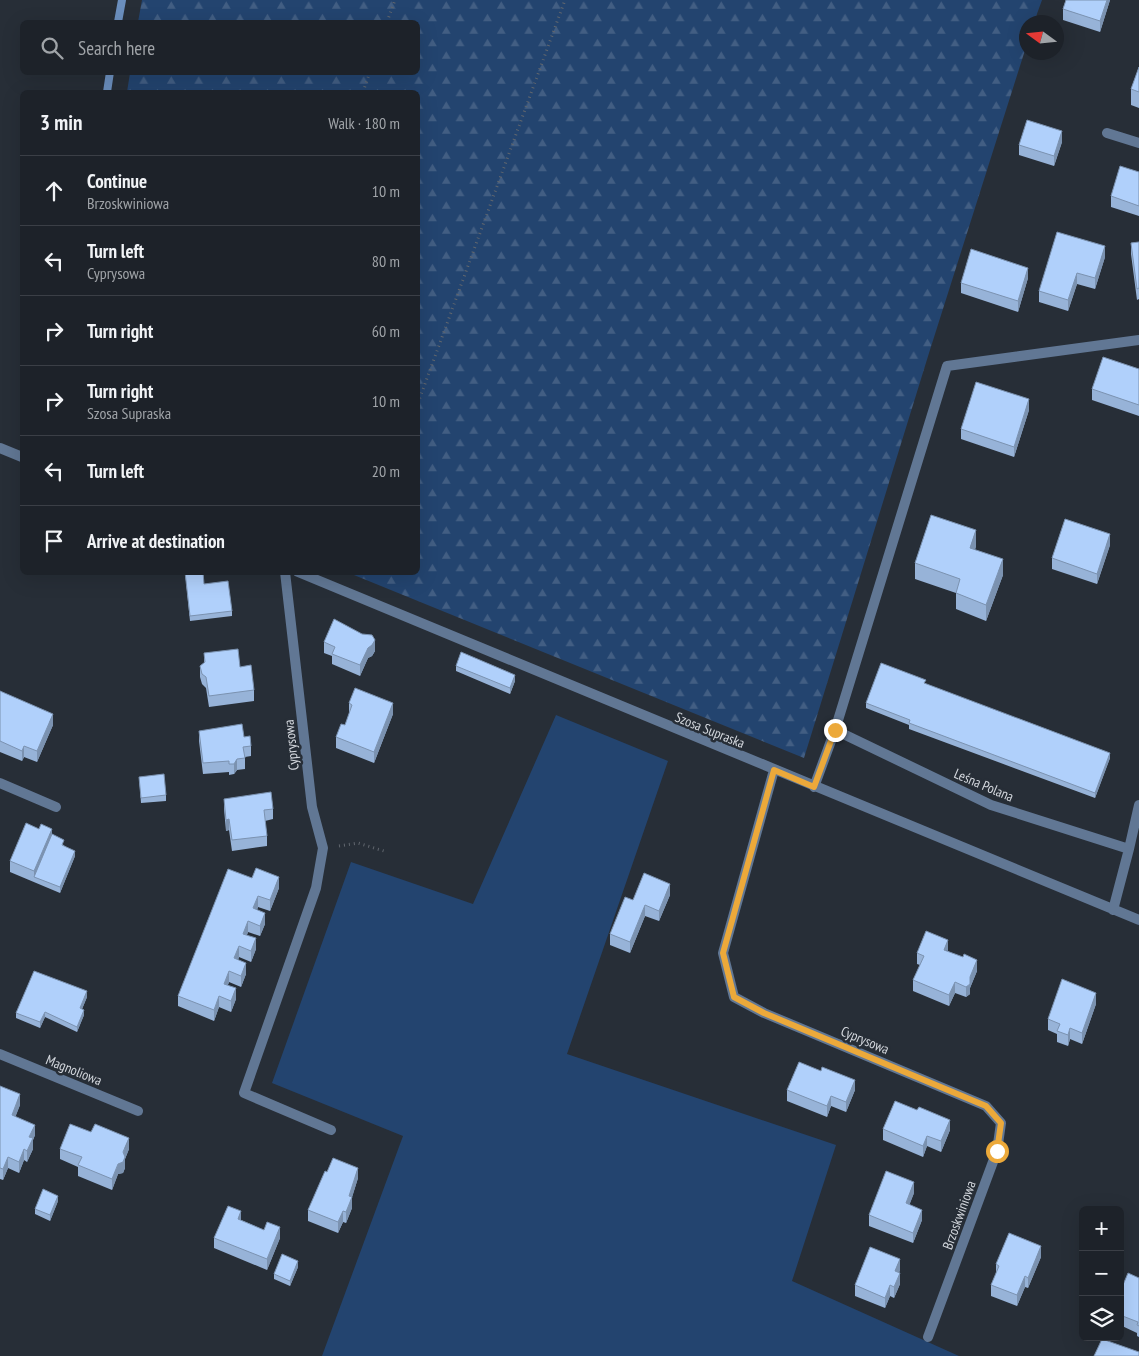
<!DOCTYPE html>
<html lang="en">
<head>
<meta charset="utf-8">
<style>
	:root { --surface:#1d2229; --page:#252a31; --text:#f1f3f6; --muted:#a0a4a8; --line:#3b3f46 }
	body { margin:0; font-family:"PT Sans Narrow",sans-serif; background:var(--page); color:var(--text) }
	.controls { position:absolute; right:15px; bottom:15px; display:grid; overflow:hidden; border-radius:8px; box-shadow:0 5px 20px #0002 }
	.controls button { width:45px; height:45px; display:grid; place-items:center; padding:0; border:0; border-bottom:1px solid var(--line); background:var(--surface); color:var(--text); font:25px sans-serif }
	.compass { position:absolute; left:1019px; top:15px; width:45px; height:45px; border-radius:50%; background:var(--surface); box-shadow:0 5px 20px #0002; rotate:285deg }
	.stop { position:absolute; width:15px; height:15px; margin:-11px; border:4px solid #eca93a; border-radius:50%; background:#fff }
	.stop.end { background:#eca93a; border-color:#fff; box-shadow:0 1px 5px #0008 }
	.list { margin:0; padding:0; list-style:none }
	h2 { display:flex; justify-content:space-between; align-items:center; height:65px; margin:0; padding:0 20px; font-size:21px }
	h2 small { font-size:16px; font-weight:400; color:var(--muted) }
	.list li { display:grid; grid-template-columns:32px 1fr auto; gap:15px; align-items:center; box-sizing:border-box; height:70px; padding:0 20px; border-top:1px solid var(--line) }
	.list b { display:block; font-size:19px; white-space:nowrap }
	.list p { margin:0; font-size:16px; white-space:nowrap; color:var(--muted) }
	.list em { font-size:16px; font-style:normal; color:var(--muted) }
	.icon { flex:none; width:28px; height:28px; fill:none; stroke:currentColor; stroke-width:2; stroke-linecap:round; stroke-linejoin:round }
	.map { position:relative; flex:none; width:1139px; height:1356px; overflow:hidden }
	.search { position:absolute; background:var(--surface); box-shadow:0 5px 20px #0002; left:20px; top:20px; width:400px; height:55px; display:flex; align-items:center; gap:12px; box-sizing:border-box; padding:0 18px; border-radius:8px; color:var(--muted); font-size:19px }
	.panel { position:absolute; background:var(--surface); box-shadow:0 5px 20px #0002; left:20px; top:90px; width:400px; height:485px; border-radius:8px }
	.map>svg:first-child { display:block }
</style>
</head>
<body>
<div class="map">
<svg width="1139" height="1356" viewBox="0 0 1139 1356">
	<defs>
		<pattern id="forest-firs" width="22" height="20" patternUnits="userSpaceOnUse" patternTransform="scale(1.25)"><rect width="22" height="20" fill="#23446f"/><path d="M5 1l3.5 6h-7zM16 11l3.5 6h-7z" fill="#425e83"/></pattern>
	</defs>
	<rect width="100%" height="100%" fill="#272e37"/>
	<path fill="#23446f" d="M556,715L668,761L567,1054L836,1145L792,1281L959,1356H322L403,1136L272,1083L351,862L473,904Z"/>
	<path fill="url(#forest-firs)" d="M142,0H1042L1034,22H1026V47L929,353L804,758L349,573L418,572V92H127L130,73L418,72V22H138Z"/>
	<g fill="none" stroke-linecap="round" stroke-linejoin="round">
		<path stroke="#6b8fbe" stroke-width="8" d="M118,22L122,0
			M107,92L110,72"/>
		<path stroke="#60666e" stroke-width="3" stroke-dasharray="1 4" stroke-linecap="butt" d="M387,22L395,0
			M363,92L370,72
			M418,403L565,0
			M339,846L358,843L387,852"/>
		<path stroke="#617794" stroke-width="10" d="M1107,133L1139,143"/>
		<path stroke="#617794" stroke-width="10" d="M0,448L22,457
			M285,572L312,807L323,848L316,888L244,1093L331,1130
			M298,572L1139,920
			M835,730L991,805L1129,849L1113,910
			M774,770L723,953L734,997L764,1013L986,1106L1001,1123L997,1151L928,1337
			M0,783L56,807
			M814,787L835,730L947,366L1139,340
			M1129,849L1139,805
			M0,1054L138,1111"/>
	</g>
	<path fill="#97b3d8" d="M1066,0H1110L1100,32L1063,20V9Z
		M1139,67V108L1131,105V89Z
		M1062,142L1054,166L1019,155V145Z
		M1139,172V216L1111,207V196Z
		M1139,242V299L1137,300L1131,254V243Z
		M1105,257L1095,289L1077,284L1068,311L1039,302V291Z
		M1028,278L1018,312L961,293V283Z
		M1139,369V416L1092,400V389Z
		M1029,410L1014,457L961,439V429Z
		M1110,545L1097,584L1052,569V558Z
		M976,546L975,550L1003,575L986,621L956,609V593L915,579V563Z
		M185,572L204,584L232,611V616L190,621Z
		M324,642L375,651L372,656L368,658L360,676L332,664V656L324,653Z
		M204,653L240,667L254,690V701L209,707L206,688L202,684L200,677V666L204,663Z
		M456,666L515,681L510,694L456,671Z
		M926,684L1110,758L1095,798L909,729V725L866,708V703Z
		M0,691L53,725L37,762L24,757L22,761L0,752Z
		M349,703L393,714L374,763L336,748V737L345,725L349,714Z
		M199,731L244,737L251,746V756L245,757V769L237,770L234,774L229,775V772L203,774L199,741Z
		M139,777L166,795V801L141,803Z
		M224,799L273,809V819L265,821L267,836V846L232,851L229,830L226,831L224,809Z
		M52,834L75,856L60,893L10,872V861Z
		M252,878L279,888L270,911L258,907L257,910L265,924L260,936L248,932L247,935L256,949L251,962L239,957L238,960L246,974L241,987L229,982L228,985L236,999L231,1012L219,1007L214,1021L178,1006V996Z
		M670,895L659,921L645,916L630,953L610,945V934L633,900Z
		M948,951L977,971L970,988V994L966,997L955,993L949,1006L913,991V980L920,965L917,964V953Z
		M87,997L82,1009L84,1015L77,1032L45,1017L40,1028L16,1018V1013Z
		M1096,1004L1082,1044L1070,1039L1068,1046L1057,1042V1034L1048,1030V1019Z
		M821,1071L855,1090L846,1112L831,1106L827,1117L787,1101V1090Z
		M0,1086L20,1105L15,1117L35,1135L33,1140V1149L27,1162L24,1160L19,1173L8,1168L3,1180L0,1179Z
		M917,1110L950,1130L941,1152L927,1146L923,1157L883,1140V1129Z
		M60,1149H129L125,1159V1168L123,1173L118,1174L112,1190L78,1176V1167L60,1159Z
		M327,1172L358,1178L352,1197V1208L346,1223L343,1222L338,1233L308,1221V1210Z
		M914,1193L909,1205L922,1220L913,1243L869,1226V1215Z
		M58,1201L50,1221L35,1214V1209Z
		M241,1220L264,1230L280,1238L267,1270L214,1248V1238Z
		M1041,1257L1028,1288L1025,1287L1017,1306L991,1296V1285L996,1275V1264Z
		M298,1267L290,1286L274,1279V1274Z
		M900,1270L899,1273L900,1284L894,1298L890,1296L885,1308L855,1296V1285Z
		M1139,1278V1337L1137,1336V1333L1120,1325V1292Z"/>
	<path fill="#7b92b0" d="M1107,0H1110L1100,32V21Z
		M1062,131V142L1054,166V156Z
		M1105,246V257L1095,289V278Z
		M1028,268V278L1018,312V301Z
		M1077,273V284L1068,311V300Z
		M1029,399V410L1014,457V447Z
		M976,530V546L970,564V548Z
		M1110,534V545L1097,584V574Z
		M1003,559V575L986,621V605Z
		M375,640V651L372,656L368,658L360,676V665L368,648Z
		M515,675V681L510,694V688Z
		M393,703V714L374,763V752Z
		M53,714V725L37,762V751Z
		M24,746V757L22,761V751Z
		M1110,753V758L1095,798V793Z
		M237,759V770L234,774V764Z
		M229,819V830L226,831V820Z
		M52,829V840L34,877V871Z
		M75,851V856L60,893V887Z
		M279,877V888L270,911V900Z
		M670,884V895L659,921V911Z
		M258,896V907L253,919V908Z
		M645,905V916L630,953V942Z
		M265,913V924L260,936V926Z
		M248,921V932L243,944V934Z
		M256,938V949L251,962V951Z
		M948,940V951L944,950Z
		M239,946V957L234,969V958Z
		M977,960V971L970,988V977Z
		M246,963V974L241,987V976Z
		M229,971V982L224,994V984Z
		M955,982V993L949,1006V995Z
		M970,984V994L966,997V987Z
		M236,988V999L231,1012V1001Z
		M87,991V997L80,1014V1008Z
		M1096,993V1004L1082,1044V1033Z
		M219,996V1007L214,1021V1010Z
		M84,1010V1015L77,1032V1027Z
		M45,1012V1017L40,1028V1022Z
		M1070,1028V1039L1068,1046V1035Z
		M855,1080V1090L846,1112V1102Z
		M20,1094V1105L12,1126V1115Z
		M831,1096V1106L827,1117V1106Z
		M950,1120V1130L941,1152V1141Z
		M35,1125V1135L33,1140V1149L27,1162V1151L29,1137Z
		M927,1136V1146L923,1157V1146Z
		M129,1138V1149L125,1159V1168L123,1173L118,1174L112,1190V1179Z
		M24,1149V1160L19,1173V1162Z
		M8,1157V1168L3,1180V1169Z
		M358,1168V1178L350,1204L352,1197V1208L346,1223V1212L349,1196Z
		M914,1182V1193L906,1214V1203Z
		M58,1196V1201L50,1221V1215Z
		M922,1210V1220L913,1243V1233Z
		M241,1211V1222L238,1219Z
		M343,1211V1222L338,1233V1222Z
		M280,1227V1238L267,1270V1259Z
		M1041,1246V1257L1028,1288V1278Z
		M900,1259V1270L895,1282V1271Z
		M298,1261V1267L290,1286V1281Z
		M900,1273V1284L894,1298V1287Z
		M1025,1276V1287L1017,1306V1295Z
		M890,1285V1296L885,1308V1298Z"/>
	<path fill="#b0d0fb" stroke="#7b92b0" d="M1066,0H1107L1100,21L1063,9Z
		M1139,67V92L1131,89Z
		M1027,120L1062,131L1054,156L1019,145Z
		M1120,166L1139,172V206L1111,196Z
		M1057,232L1105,246L1095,278L1077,273L1068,300L1039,291Z
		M1139,242V288L1137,289L1131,243Z
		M971,249L1028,268L1018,301L961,283Z
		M1103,357L1139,369V405L1092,389Z
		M976,382L1029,399L1014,447L961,429Z
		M931,515L976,530L970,548L1003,559L986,605L956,593L960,579L915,563Z
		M1065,519L1110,534L1097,574L1052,558Z
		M185,572H203L204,584L228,581L232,611L190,616Z
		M334,619L362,634L372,635L375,640L372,645L368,648L360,665L332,654L335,647L324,642Z
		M238,649L240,667L251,665L254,690L209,696L206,677L202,674L200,666L205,662L204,653Z
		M461,652L515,675L510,688L456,666Z
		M881,663L926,680L924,683L1110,753L1095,793L909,723L910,720L866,703Z
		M355,688L393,703L374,752L336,737L341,724L345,725L352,705L349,703Z
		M0,691L53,714L37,751L24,746L22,751L0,741Z
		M242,724L244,737L250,736L251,746L243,747L245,758L237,759L234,764H229V761L203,763L199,731Z
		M164,774L166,795L141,798L139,777Z
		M271,792L273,809L264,810L267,836L232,840L229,819L226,820L224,799Z
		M26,823L39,829L41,824L52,829L34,871L10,861Z
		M52,834L64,840L62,845L75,851L60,887L34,877Z
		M256,868L279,877L270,900L258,896L253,908L265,913L260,926L248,921L243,934L256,938L251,951L239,946L234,958L246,963L241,976L229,971L224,984L236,988L231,1001L219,996L214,1010L178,996L228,869L252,878Z
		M644,873L670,884L659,911L645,905L630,942L610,934L625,897L633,900Z
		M926,931L948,940L944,950L963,957L964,954L977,960L970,977V984L966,987L955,982L949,995L913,980L924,956L917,953Z
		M34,971L87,991L80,1008L84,1010L77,1027L45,1012L40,1022L16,1013Z
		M1062,979L1096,993L1082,1033L1070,1028L1068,1035L1057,1031L1060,1024L1048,1019Z
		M799,1062L821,1071L822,1067L855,1080L846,1102L831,1096L827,1106L787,1090Z
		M0,1086L20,1094L12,1115L35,1125L29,1137L33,1138L27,1151L24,1149L19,1162L8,1157L3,1169L0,1168Z
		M895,1101L917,1110L919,1107L950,1120L941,1141L927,1136L923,1146L883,1129Z
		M70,1124L91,1132L95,1124L129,1138L123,1152L125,1157L123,1162L118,1164L112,1179L78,1165L82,1157L60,1149Z
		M333,1158L358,1168L349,1196L352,1197L346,1212L343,1211L338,1222L308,1210L325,1171L327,1172Z
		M886,1171L914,1182L906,1203L922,1210L913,1233L869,1215Z
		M43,1189L58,1196L50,1215L35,1209Z
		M228,1206L241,1211L238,1219L264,1230L267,1222L280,1227L267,1259L214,1238Z
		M1009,1233L1041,1246L1028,1278L1025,1276L1017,1295L991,1285L999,1266L996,1264Z
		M870,1247L900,1259L895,1271L900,1273L894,1287L890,1285L885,1298L855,1285Z
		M282,1254L298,1261L290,1281L274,1274Z
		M1128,1273L1139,1278V1326L1137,1325L1138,1322L1120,1315V1292Z
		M1102,1339L1139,1352V1356H1094Z"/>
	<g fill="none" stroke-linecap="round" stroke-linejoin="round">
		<path stroke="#eca93a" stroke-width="6" d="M835,730L814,787L774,770L723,953L734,997L764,1013L986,1106L1001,1123L997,1151"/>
	</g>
	<g text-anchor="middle" stroke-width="5" stroke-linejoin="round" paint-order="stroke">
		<g font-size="14" fill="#d4d8de" stroke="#272e37">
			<text transform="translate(710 730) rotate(22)" y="5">Szosa Supraska</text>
			<text transform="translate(291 745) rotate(-96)" y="5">Cyprysowa</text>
			<text transform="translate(984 785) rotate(23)" y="5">Leśna Polana</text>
			<text transform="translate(865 1040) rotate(23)" y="5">Cyprysowa</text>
			<text transform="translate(74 1070) rotate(22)" y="5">Magnoliowa</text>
			<text transform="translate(959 1215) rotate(-70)" y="5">Brzoskwiniowa</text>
		</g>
	</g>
</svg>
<div class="controls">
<button>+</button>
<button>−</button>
<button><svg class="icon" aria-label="layers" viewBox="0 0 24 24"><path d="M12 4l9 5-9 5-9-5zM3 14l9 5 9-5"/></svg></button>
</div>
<svg class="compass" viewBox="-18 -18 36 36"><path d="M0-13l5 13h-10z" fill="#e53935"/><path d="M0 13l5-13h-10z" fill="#a0a4a8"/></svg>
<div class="stop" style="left:997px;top:1151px"></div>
<div class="stop end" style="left:835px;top:730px"></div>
<div class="search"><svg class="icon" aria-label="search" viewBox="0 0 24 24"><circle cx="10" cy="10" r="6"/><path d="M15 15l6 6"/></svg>Search here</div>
<section class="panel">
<h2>3 min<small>Walk · 180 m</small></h2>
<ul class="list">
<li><svg class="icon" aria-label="ahead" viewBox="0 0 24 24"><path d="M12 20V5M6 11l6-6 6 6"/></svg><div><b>Continue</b><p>Brzoskwiniowa</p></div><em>10 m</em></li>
<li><svg class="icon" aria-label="left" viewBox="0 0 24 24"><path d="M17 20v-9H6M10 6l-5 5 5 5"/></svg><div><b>Turn left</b><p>Cyprysowa</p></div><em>80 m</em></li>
<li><svg class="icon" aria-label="right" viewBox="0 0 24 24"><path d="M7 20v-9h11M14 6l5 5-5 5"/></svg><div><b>Turn right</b></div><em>60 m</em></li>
<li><svg class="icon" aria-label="right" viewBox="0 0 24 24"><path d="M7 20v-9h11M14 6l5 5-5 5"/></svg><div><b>Turn right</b><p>Szosa Supraska</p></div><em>10 m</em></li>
<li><svg class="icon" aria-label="left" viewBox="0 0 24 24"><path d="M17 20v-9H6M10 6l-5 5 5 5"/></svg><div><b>Turn left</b></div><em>20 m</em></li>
<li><svg class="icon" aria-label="arrive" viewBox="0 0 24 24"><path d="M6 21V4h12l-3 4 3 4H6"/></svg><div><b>Arrive at destination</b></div></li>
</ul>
</section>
</div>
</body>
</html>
